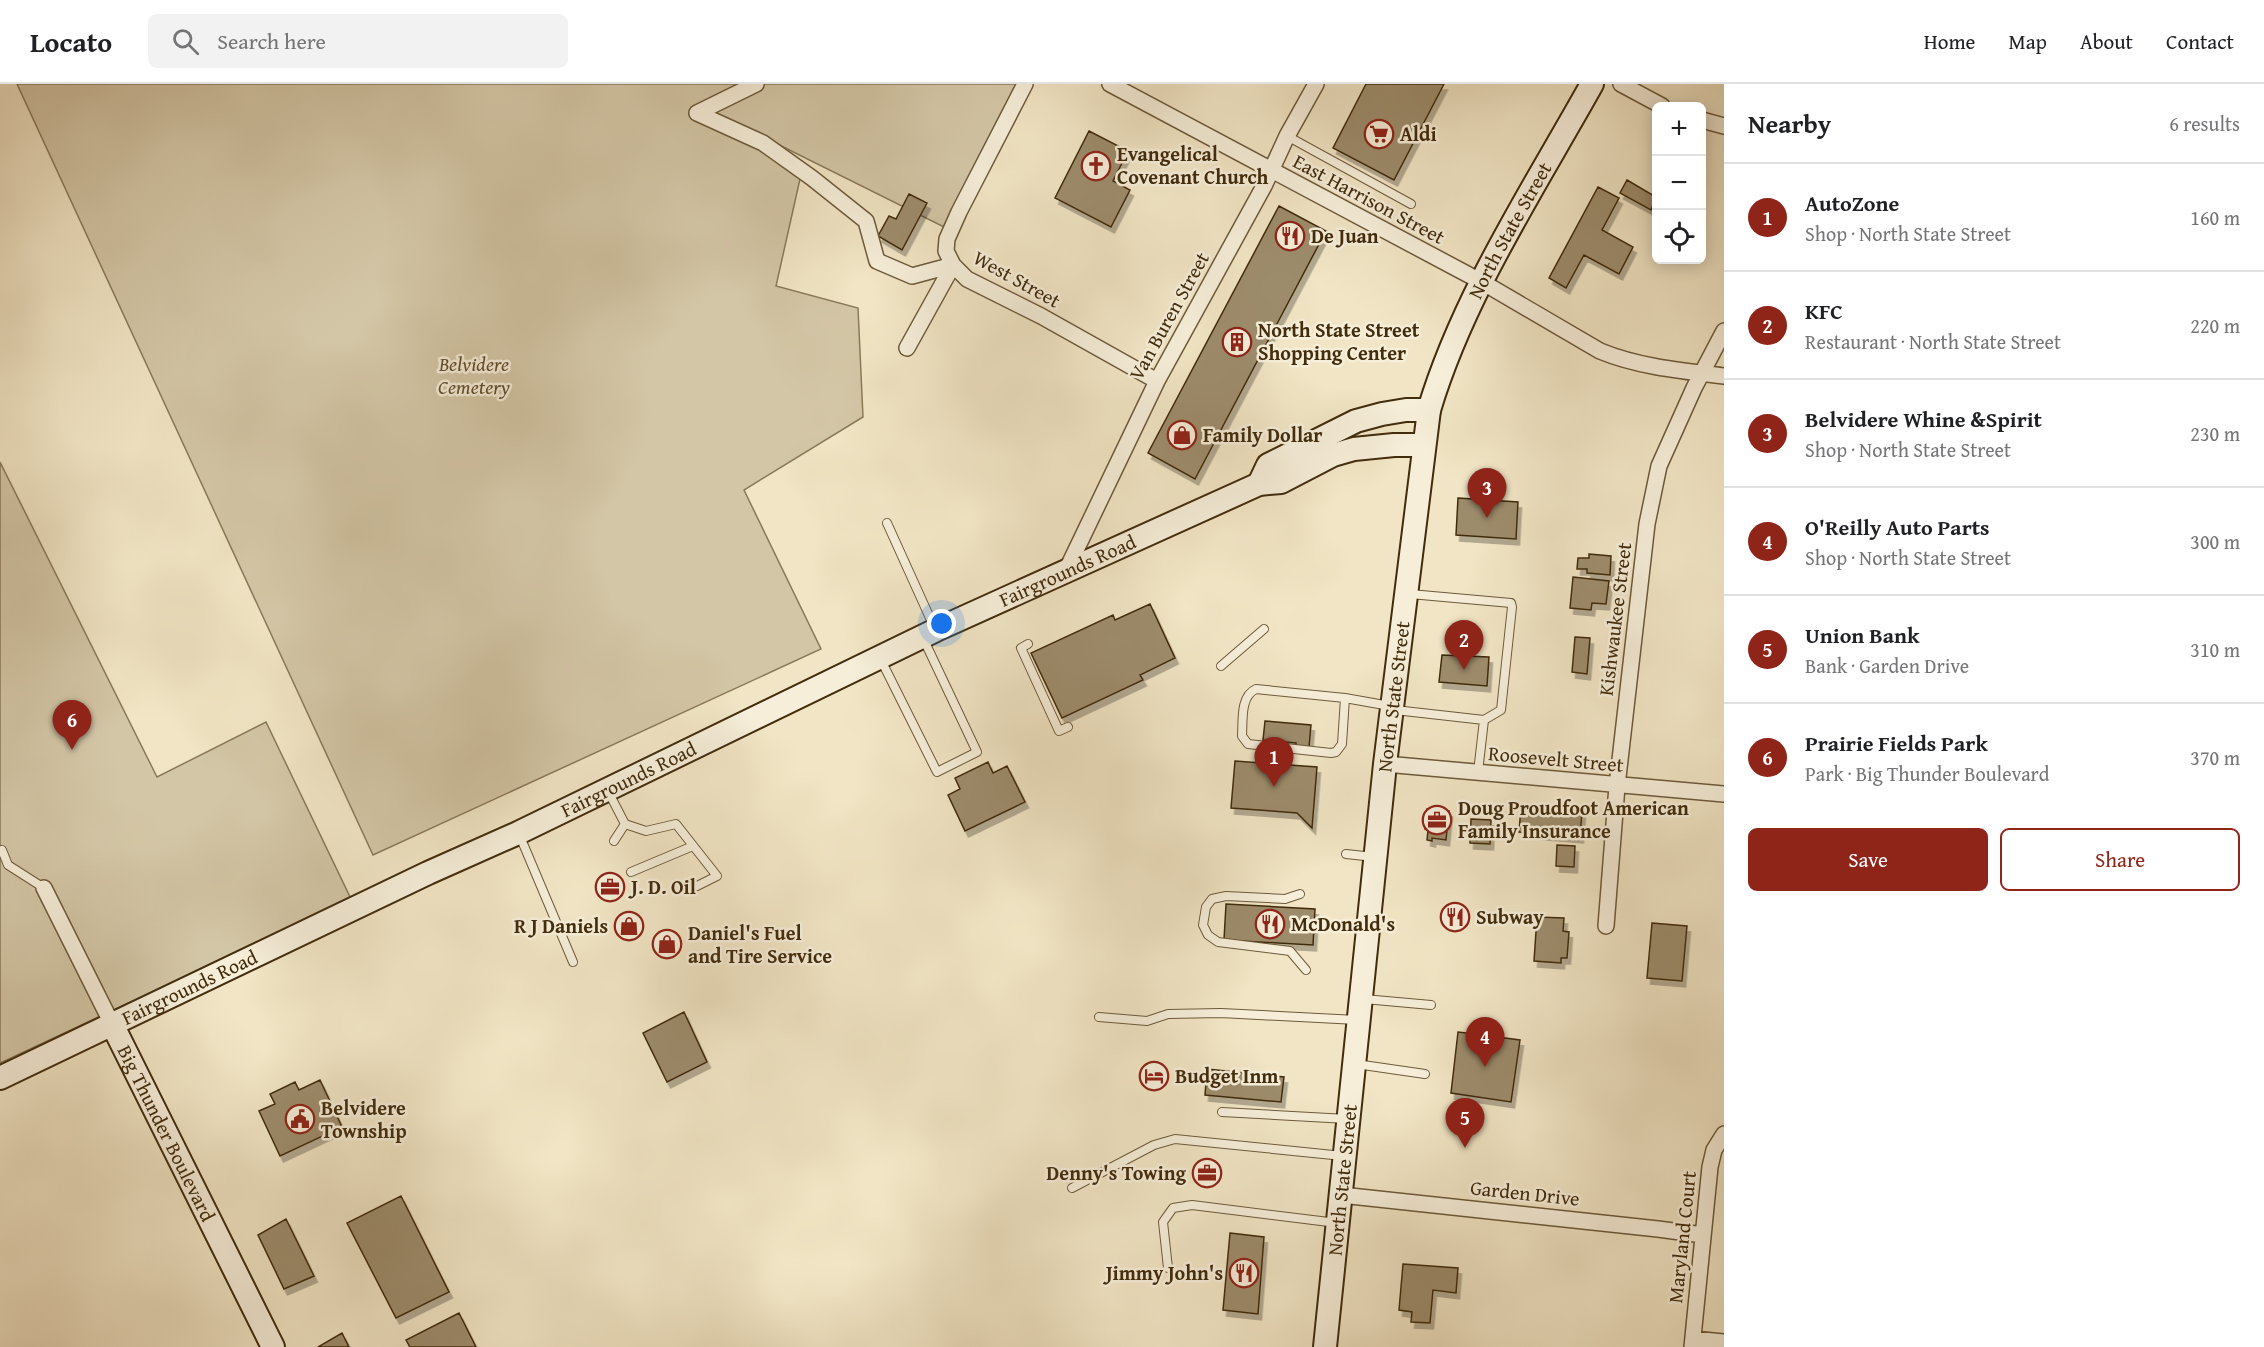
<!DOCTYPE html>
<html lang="en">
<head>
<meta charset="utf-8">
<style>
	:root { --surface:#fff; --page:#f2f2f2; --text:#202124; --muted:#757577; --line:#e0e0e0; --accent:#8f2418 }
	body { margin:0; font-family:"Gentium Book Plus",serif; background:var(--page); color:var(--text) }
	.controls { position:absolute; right:18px; top:18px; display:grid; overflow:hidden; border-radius:9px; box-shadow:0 3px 15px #0003 }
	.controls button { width:54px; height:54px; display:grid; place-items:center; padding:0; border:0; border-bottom:2px solid var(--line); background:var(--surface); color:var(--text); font:30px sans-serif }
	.you { position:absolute; left:942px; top:540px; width:21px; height:21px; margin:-15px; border:4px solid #fff; border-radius:50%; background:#1a73e8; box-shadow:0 0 0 9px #1a73e833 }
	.badge { display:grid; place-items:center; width:39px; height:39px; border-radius:50%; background:var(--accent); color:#fff; font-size:20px; font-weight:700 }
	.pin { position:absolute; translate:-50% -50px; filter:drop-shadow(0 2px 3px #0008) }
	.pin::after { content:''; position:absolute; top:32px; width:21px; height:18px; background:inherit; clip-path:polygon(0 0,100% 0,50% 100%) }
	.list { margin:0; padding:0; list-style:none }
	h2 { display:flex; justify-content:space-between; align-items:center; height:78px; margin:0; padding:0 24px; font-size:26px }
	h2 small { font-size:20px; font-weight:400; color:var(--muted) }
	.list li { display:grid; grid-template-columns:39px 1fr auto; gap:18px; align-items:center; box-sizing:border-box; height:108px; padding:0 24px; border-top:2px solid var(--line) }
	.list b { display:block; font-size:22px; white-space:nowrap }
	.list p { margin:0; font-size:20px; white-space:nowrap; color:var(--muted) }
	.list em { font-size:20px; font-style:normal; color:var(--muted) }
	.actions { display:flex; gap:12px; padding:18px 24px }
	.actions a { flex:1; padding:14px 0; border:2px solid var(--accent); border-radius:9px; text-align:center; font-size:21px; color:var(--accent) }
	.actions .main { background:var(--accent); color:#fff }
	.icon { flex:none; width:33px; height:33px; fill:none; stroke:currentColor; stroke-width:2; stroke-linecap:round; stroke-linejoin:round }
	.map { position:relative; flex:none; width:1724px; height:1263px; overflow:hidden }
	header { display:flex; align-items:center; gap:36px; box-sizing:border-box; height:84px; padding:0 30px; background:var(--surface); border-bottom:2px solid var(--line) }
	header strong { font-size:28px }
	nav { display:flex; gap:33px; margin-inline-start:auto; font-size:21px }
	.search { width:420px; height:54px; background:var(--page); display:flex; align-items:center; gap:15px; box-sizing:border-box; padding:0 21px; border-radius:9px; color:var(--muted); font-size:22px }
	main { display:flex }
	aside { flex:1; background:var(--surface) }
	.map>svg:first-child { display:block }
</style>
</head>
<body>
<header>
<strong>Locato</strong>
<div class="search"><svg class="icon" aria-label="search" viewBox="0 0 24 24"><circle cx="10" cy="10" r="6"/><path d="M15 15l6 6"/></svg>Search here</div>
<nav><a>Home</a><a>Map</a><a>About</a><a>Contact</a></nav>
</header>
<main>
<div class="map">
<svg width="1724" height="1263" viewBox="0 0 1724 1263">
	<defs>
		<filter id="shadow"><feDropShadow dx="3.5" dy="6" stdDeviation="0" flood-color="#0004"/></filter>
	</defs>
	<rect width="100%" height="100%" fill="#f1e5c5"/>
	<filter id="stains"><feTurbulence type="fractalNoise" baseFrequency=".00333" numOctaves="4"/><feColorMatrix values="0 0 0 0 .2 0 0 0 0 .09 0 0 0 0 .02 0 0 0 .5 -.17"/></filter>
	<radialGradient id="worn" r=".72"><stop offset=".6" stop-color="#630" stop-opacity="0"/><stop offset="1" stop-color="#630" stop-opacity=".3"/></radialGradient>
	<path fill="#d3c6a6" stroke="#8a7959" stroke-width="1.5" d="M17,0H1021L946,144L707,25L779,77L800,95L776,202L858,224L863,333L744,406L821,565L373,771Z
		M0,378L157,693L266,638L351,815L0,979Z"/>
	<path fill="#9d8c6c" stroke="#412c0c" stroke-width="1.5" filter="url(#shadow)" d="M1366,0H1444L1394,96L1333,64Z
		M1089,47L1128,67L1113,97L1130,106L1111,143L1055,114Z
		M1627,96L1656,113L1651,126L1620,109Z
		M1598,103L1619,114L1602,146L1633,163L1619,190L1584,171L1566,204L1549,194Z
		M909,110L927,119L902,166L878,152L889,132L896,135Z
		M1279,122L1326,147L1195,395L1148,369Z
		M1458,414L1518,418L1516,455L1456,451Z
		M1589,470L1611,472L1610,491L1587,489V485H1577L1578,474H1589Z
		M1573,493L1609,497L1606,520L1592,519L1591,526L1570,524Z
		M1150,520L1175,574L1140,591L1143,596L1062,634L1031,569L1113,531L1115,536Z
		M1575,553L1590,554L1587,590L1572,588Z
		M1442,571L1489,573L1487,602L1439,598Z
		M1265,637L1311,641L1309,663L1296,662V659L1263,656Z
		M1235,677L1317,683L1312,744L1297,729L1231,724Z
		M988,678L993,689L1007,682L1025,718L965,747L948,711L960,705L955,694Z
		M1521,723L1582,728L1580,753L1519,748Z
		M1427,725L1449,727L1446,756L1432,754V757L1427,756L1428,746L1425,745Z
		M1471,735L1491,736L1490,760L1470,759Z
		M1557,761L1575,762L1574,783L1556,782Z
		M1226,820L1315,825L1313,861L1224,856Z
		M1537,833L1564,834L1563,847L1569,848L1567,874H1561V879L1534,877Z
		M1652,839L1687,842L1682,897L1647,894Z
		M684,928L707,978L667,998L643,949Z
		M1458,948L1520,956L1511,1018L1451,1009Z
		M1207,985L1284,993L1281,1018L1205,1011Z
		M320,996L342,1043L280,1072L259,1027L275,1020L270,1010L295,998L299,1006Z
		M401,1112L449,1208L396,1234L347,1139Z
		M286,1135L314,1192L284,1205L258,1151Z
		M1230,1149L1264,1153L1258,1230L1223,1226Z
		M1403,1180L1458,1184L1456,1209L1433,1206L1430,1239L1411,1238L1412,1228L1399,1226Z
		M459,1229L476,1263H410L406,1256Z
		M342,1249L349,1263H318Z"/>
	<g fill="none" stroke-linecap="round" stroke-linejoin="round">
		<g stroke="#6d5a3a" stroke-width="10">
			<path id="service" d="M1287,52L1411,120
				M887,439L935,545
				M1410,510L1511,519L1512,523L1501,626L1484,636
				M1028,560L1021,564L1059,647L1068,643
				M880,574L937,688L977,668L923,554
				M1221,582L1264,545
				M1345,614L1342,660L1336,668L1331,669L1248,660L1242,652C1243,637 1240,612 1256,605L1345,614L1390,622
				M1395,626L1484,636L1478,688
				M609,709L625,740L614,757
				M625,740L646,747L676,740L717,792L697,802
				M519,750L573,878
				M2,766L8,781L44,804
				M1346,770L1374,773
				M631,788L693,762
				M1300,810L1285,815L1226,812L1212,815L1206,823L1203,841L1208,851L1218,858L1290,867L1306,886
				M1364,915L1431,921
				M1099,933L1147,937L1168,930L1221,929L1357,936
				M1356,980L1425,990
				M1222,1028L1347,1035
				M1072,1104L1154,1061L1175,1055L1343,1072
				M1168,1184L1163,1138L1173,1124L1192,1121L1337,1139"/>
		</g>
		<g stroke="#6d5a3a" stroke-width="18">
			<path id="minor" d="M1110,0L1482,198L1600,267C1639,283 1682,287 1724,292
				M1621,0L1662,22
				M697,29L763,59L812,94L866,137L877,177L912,192L953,181L967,195L1041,232L1157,297
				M697,29L756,0
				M1702,36L1724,42
				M907,264L953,181L946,167L947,155L959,128L1025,0
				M1066,487L1157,297L1264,102L1287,52L1316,0
				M1385,680L1724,710
				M44,804L112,940
				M1606,842L1617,702L1647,440L1659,382L1694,304L1724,247
				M1341,1111L1658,1145L1703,1151
				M1693,1255L1724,1258
				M1692,1263L1710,1083L1714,1066L1724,1050"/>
		</g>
		<g stroke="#412c0c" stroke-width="26">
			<g id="secondary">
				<path d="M1259,400L1268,381L1356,337L1382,330L1406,326H1429"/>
				<path id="s1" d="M112,940L273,1263"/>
				<path id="s2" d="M0,994L428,789L518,749L936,546L1259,400L1281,398L1333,371L1354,365L1394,361H1424"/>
				<path id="s3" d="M1325,1263L1385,680L1429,326C1463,212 1534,104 1592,0"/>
			</g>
		</g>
		<use href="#service" stroke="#f6eed9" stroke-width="8"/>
		<use href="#minor" stroke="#f6eed9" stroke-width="15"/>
		<use href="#secondary" stroke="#f6eed9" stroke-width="22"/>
	</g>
	<defs>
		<g id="supermarket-ring" transform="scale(1.5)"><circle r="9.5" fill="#f6eed9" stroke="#8f2418" stroke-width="1.5"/><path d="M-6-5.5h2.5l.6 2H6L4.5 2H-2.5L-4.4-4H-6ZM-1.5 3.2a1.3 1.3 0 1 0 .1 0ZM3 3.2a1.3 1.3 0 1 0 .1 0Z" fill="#8f2418"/></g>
		<g id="church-ring" transform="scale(1.5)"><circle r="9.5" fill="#f6eed9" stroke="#8f2418" stroke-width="1.5"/><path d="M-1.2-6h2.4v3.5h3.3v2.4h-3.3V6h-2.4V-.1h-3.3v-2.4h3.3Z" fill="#8f2418"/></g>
		<g id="restaurant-ring" transform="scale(1.5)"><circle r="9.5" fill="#f6eed9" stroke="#8f2418" stroke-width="1.5"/><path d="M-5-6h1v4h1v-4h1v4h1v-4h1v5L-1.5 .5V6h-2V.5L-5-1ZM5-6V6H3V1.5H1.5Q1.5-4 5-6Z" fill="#8f2418"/></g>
		<g id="building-ring" transform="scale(1.5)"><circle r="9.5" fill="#f6eed9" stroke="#8f2418" stroke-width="1.5"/><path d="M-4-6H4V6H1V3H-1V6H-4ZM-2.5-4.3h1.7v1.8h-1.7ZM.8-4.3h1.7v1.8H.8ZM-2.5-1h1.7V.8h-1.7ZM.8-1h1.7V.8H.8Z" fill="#8f2418"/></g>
		<g id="shop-ring" transform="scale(1.5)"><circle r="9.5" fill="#f6eed9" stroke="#8f2418" stroke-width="1.5"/><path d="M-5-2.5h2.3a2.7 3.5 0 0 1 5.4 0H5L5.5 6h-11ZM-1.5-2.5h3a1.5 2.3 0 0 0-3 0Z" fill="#8f2418"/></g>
		<g id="office-ring" transform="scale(1.5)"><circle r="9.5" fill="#f6eed9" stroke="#8f2418" stroke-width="1.5"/><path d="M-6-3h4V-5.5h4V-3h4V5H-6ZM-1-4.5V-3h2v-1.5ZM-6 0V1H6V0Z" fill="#8f2418"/></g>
		<g id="hotel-ring" transform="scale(1.5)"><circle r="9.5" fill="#f6eed9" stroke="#8f2418" stroke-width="1.5"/><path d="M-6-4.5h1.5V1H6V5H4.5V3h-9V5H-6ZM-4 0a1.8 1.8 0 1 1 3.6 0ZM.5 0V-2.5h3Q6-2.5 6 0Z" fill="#8f2418"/></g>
		<g id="civic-ring" transform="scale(1.5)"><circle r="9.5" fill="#f6eed9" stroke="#8f2418" stroke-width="1.5"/><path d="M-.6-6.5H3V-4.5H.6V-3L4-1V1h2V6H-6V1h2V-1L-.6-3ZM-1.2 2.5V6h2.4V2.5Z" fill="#8f2418"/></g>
	</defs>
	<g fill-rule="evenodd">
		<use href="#supermarket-ring" x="1379" y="50"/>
		<use href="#church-ring" x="1096" y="82"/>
		<use href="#restaurant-ring" x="1290" y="152"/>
		<use href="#building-ring" x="1237" y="258"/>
		<use href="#shop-ring" x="1182" y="351"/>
		<use href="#office-ring" x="1437" y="736"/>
		<use href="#office-ring" x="610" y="803"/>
		<use href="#restaurant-ring" x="1455" y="833"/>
		<use href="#restaurant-ring" x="1270" y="840"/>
		<use href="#shop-ring" x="629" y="842"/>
		<use href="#shop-ring" x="667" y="860"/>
		<use href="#hotel-ring" x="1154" y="992"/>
		<use href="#civic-ring" x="300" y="1035"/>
		<use href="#office-ring" x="1207" y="1089"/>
		<use href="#restaurant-ring" x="1244" y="1189"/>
	</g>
	<g text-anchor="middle" stroke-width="5" stroke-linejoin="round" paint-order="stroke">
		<g font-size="20" font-weight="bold" fill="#412c0c" stroke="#f6eed9" text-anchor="start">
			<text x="1400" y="57">Aldi</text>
			<text x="1117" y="77">Evangelical<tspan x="1117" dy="23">Covenant Church</tspan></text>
			<text x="1311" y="159">De Juan</text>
			<text x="1258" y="253">North State Street<tspan x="1258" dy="23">Shopping Center</tspan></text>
			<text x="1203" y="358">Family Dollar</text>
			<text x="1458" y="731">Doug Proudfoot American<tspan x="1458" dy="23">Family Insurance</tspan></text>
			<text x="631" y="810">J. D. Oil</text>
			<text x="1476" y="840">Subway</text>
			<text x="1291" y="847">McDonald's</text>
			<text x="608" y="849" text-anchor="end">R J Daniels</text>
			<text x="688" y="856">Daniel's Fuel<tspan x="688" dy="23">and Tire Service</tspan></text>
			<text x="1175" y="999">Budget Inm</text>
			<text x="321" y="1031">Belvidere<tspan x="321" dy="23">Township</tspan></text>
			<text x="1186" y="1096" text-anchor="end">Denny's Towing</text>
			<text x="1223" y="1196" text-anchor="end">Jimmy John's</text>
		</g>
		<g font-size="20" fill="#412c0c" stroke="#f6eed9">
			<text transform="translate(1369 115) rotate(28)" y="7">East Harrison Street</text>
			<text dy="7" stroke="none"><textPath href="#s3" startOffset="1140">North State Street</textPath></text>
			<text transform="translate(1017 195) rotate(29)" y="7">West Street</text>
			<text transform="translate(1169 232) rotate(-61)" y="7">Van Buren Street</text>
			<text dy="7" stroke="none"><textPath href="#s2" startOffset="1182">Fairgrounds Road</textPath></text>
			<text transform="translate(1615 535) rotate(-83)" y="7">Kishwaukee Street</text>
			<text dy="7" stroke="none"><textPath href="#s3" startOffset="654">North State Street</textPath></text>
			<text transform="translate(1556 675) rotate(5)" y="7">Roosevelt Street</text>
			<text dy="7" stroke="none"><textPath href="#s2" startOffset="696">Fairgrounds Road</textPath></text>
			<text dy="7" stroke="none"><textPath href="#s2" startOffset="210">Fairgrounds Road</textPath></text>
			<text dy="7" stroke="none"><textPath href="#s1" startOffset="122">Big Thunder Boulevard</textPath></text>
			<text dy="7" stroke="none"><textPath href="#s3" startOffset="168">North State Street</textPath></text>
			<text transform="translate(1525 1109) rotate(6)" y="7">Garden Drive</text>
			<text transform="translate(1682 1153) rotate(-84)" y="7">Maryland Court</text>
		</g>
		<g font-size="20" font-style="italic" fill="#5e4b2b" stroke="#f6eed9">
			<text x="474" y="287">Belvidere<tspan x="474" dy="23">Cemetery</tspan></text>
		</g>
	</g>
	<rect width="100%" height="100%" filter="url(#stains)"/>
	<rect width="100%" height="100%" fill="url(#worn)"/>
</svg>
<div class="controls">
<button>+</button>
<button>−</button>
<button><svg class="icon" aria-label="locate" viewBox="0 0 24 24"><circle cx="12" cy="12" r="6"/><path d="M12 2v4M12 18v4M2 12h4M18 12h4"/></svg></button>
</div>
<div class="you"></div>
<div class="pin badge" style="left:1274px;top:703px">1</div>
<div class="pin badge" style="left:1464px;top:586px">2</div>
<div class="pin badge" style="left:1487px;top:434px">3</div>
<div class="pin badge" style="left:1485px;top:983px">4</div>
<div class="pin badge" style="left:1465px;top:1064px">5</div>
<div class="pin badge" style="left:72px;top:666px">6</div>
</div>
<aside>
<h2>Nearby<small>6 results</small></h2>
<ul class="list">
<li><span class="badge">1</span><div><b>AutoZone</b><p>Shop · North State Street</p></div><em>160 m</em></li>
<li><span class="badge">2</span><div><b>KFC</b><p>Restaurant · North State Street</p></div><em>220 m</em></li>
<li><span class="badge">3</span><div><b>Belvidere Whine &amp;Spirit</b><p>Shop · North State Street</p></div><em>230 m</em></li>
<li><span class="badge">4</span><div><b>O'Reilly Auto Parts</b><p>Shop · North State Street</p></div><em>300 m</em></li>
<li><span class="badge">5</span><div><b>Union Bank</b><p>Bank · Garden Drive</p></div><em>310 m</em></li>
<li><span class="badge">6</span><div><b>Prairie Fields Park</b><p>Park · Big Thunder Boulevard</p></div><em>370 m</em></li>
</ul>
<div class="actions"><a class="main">Save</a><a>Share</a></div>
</aside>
</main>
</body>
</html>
